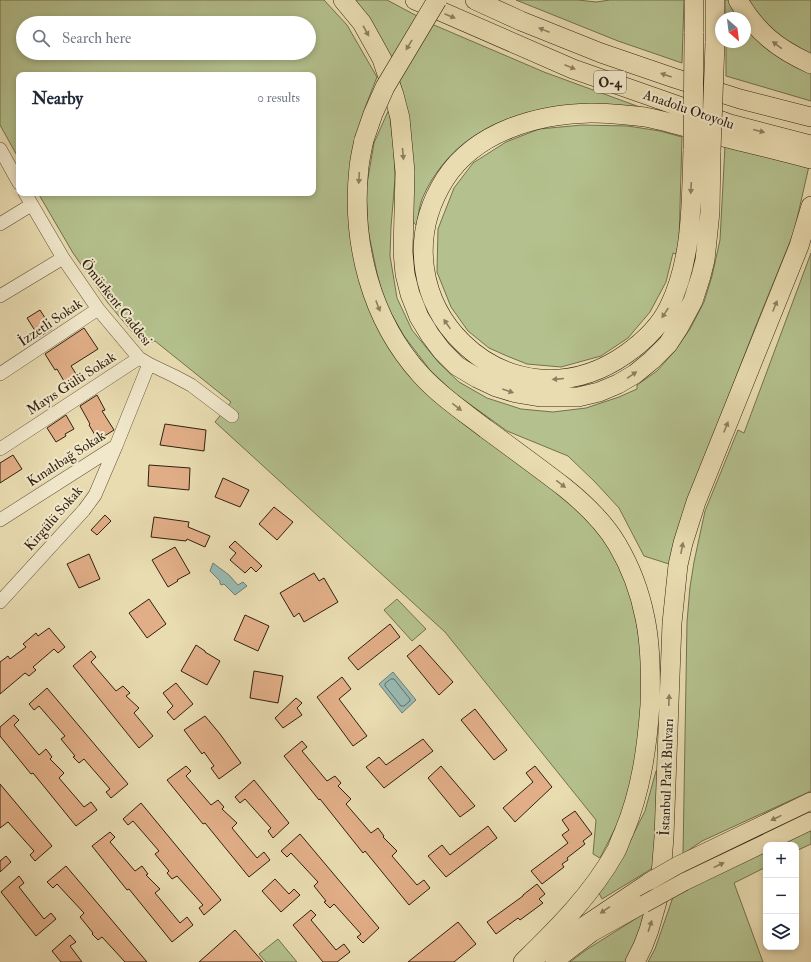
<!DOCTYPE html>
<html lang="en">
<head>
<meta charset="utf-8">
<style>
	:root { --surface:#fff; --page:#f2f2f3; --text:#1f2937; --muted:#747a83; --line:#e0e1e3 }
	body { margin:0; font-family:"IM FELL Double Pica",serif; background:var(--page); color:var(--text) }
	.controls { position:absolute; right:12px; bottom:12px; display:grid; overflow:hidden; border-radius:8px; box-shadow:0 2px 6px #0003 }
	.controls button { width:36px; height:36px; display:grid; place-items:center; padding:0; border:0; border-bottom:1px solid var(--line); background:var(--surface); color:var(--text); font:20px sans-serif }
	.compass { position:absolute; left:715px; top:12px; width:36px; height:36px; border-radius:50%; background:var(--surface); box-shadow:0 2px 6px #0003; rotate:152deg }
	.list { margin:0; padding:0; list-style:none }
	h2 { display:flex; justify-content:space-between; align-items:center; height:52px; margin:0; padding:0 16px; font-size:17px }
	h2 small { font-size:13px; font-weight:400; color:var(--muted) }
	.icon { flex:none; width:22px; height:22px; fill:none; stroke:currentColor; stroke-width:2; stroke-linecap:round; stroke-linejoin:round }
	.map { position:relative; flex:none; width:811px; height:962px; overflow:hidden }
	.search { position:absolute; background:var(--surface); box-shadow:0 2px 6px #0003; left:16px; top:16px; width:300px; height:44px; display:flex; align-items:center; gap:10px; box-sizing:border-box; padding:0 14px; border-radius:22px; color:var(--muted); font-size:15px }
	.panel { position:absolute; background:var(--surface); box-shadow:0 2px 6px #0003; left:16px; top:72px; width:300px; height:124px; border-radius:8px }
	.map>svg:first-child { display:block }
</style>
</head>
<body>
<div class="map">
<svg width="811" height="962" viewBox="0 0 811 962">
	<rect width="100%" height="100%" fill="#e9dcb1"/>
	<filter id="stains"><feTurbulence type="fractalNoise" baseFrequency=".005" numOctaves="4"/><feColorMatrix values="0 0 0 0 .2 0 0 0 0 .09 0 0 0 0 .02 0 0 0 .5 -.17"/></filter>
	<radialGradient id="worn" r=".72"><stop offset=".6" stop-color="#630" stop-opacity="0"/><stop offset="1" stop-color="#630" stop-opacity=".3"/></radialGradient>
	<path fill="#b4c18e" stroke="#73714e" fill-rule="evenodd" d="M0,0H324L347,25L377,77L366,105L355,141L350,177L385,334L543,477L603,533L631,586L644,671L638,768L622,815L600,858L593,854L596,820L445,632L215,422L231,402L155,341L143,345L108,303L73,253L38,193H313V75H19V159L0,125ZM23,23H309V53H23Z
		M355,0H387L434,25L544,72L656,113C629,112 601,112 574,112C562,112 547,110 535,112C484,121 442,152 422,199C419,207 418,217 417,226L412,221L409,120L400,83L388,54Z
		M516,0H578L596,2L610,0H684L682,63L618,41Z
		M725,0H732L743,18H725Z
		M745,0H811V58L777,38Z
		M745,20L811,70V101L726,76V42H745Z
		M389,109L394,150L395,179L391,227L390,256L397,298L412,330L439,363L459,382L487,398L521,409L553,412L586,408L619,397L637,389V385L657,371L674,352L690,329L704,302L712,276L720,240L725,146L809,166L794,232L755,328L713,436L672,565L644,556L619,508L595,482L568,456L507,431L453,392L430,370L404,336L384,301L377,273L368,230L366,190L374,143Z
		M582,125L628,126L660,131L682,137L679,242L676,254L673,253L666,282L650,312L628,338L601,356L561,367L527,364L507,356L489,348L468,331L451,307L437,272L438,229L454,188L473,163L506,142L539,129Z
		M811,253V791L702,841L683,854L687,622L690,587L694,562L705,511L738,430L744,433Z
		M397,599L426,629L412,641L384,610Z
		M656,771H663L656,866L602,899L599,893L618,865L645,811Z
		M811,828V844L796,851V845H777Z
		M766,850V867L734,883L763,962H648L655,949L673,897Z
		M648,911L626,962H570L586,950Z
		M278,939L297,962H266L259,954Z"/>
	<path fill="#99bab3" stroke="#707d71" d="M213,563L229,575L238,585L243,582L247,586L235,595L224,584L221,585L220,583V581L210,571Z
		M393,672L416,700L402,713L379,684Z"/>
	<g fill="none" stroke-linecap="round" stroke-linejoin="round">
		<path stroke="#666e61" stroke-width="1" d="M391,679H394L410,699V701L404,706H401L385,686V684Z"/>
	</g>
	<path fill="#e1ae87" stroke="#32210f" d="M40,310L52,329L39,337L27,318Z
		M84,328L98,349L71,366L80,380L68,388L57,369L55,370L45,354Z
		M97,395L105,410L102,411L114,430L98,440L89,425L90,424L80,406Z
		M66,415L74,429L65,434L66,436L56,442L47,428Z
		M165,424L206,430L204,451L160,445Z
		M13,455L22,469L0,483V463Z
		M149,465L190,468L189,490L148,486Z
		M223,478L249,490L240,507L215,497Z
		M274,507L293,522L277,540L259,524Z
		M105,515L111,521L97,535L91,530Z
		M154,517L189,522L188,527L210,536L205,547L187,539L186,541L151,537Z
		M235,541L262,566L256,572L251,567L245,573L230,560L236,553L229,547Z
		M175,547L190,573L177,580L178,581L168,587L152,560Z
		M89,554L100,579L79,588L67,564Z
		M314,573L319,581L324,578L338,602L304,622L299,613L294,617L280,593Z
		M149,599L166,624L147,638L129,613Z
		M245,615L269,626L258,651L234,640Z
		M390,624L400,637L358,670L348,658Z
		M49,628L65,647L58,653L54,649L33,667L36,670L29,676L25,673L0,694V662L8,656L10,659L26,647L23,644L36,633L38,636Z
		M196,645L205,651V652L220,661L207,685L181,671Z
		M420,645L453,682L439,695L407,656Z
		M91,651L96,657L91,662L116,691L123,686L130,693L126,696L139,708L134,713L153,736L139,748L73,666Z
		M254,671L283,676L278,703L250,698Z
		M342,677L351,689L339,699L367,736L353,746L317,697Z
		M176,683L193,704L174,720L167,712L173,706L163,693Z
		M47,688L128,784L111,798L106,792L110,789L84,759L79,763L73,757L75,756L61,739L65,736L39,706L34,710L29,704Z
		M296,698L302,703L297,708L302,715L283,728L275,718Z
		M475,709L507,750L494,760L461,720Z
		M14,715L19,720L14,725L39,755L46,749L52,757L50,759L64,773L59,778L84,807L91,802L97,810L76,826L33,773L31,774L0,736V727Z
		M205,716L220,734L241,763L219,779L211,768L214,766L204,752L202,754L184,730Z
		M423,739L433,751L384,788L366,767L379,757L386,765Z
		M302,741L307,747L302,751L327,781L335,776L341,783L338,786L351,799L346,804L371,833L378,828L384,836L383,837L397,851L392,856L417,885L424,880L430,888L409,905L365,851L363,853L320,799L319,800L284,756Z
		M186,766L191,771L186,776L211,805L218,800L224,807L222,809L237,823L232,828L257,858L264,852L270,860L249,877L205,823L203,824L167,780Z
		M441,766L475,806L460,817L428,778Z
		M535,766L552,787L515,822L503,808L533,782L526,773Z
		M254,780L289,823L273,838L268,831L271,828L245,799L240,803L235,797Z
		M0,784L52,846L35,861L30,855L34,851L8,822L0,828Z
		M141,803L221,900L204,915L199,908L203,905L177,876L172,879L167,873L169,871L155,854L159,851L133,821L128,825L123,819Z
		M575,811L592,834L583,841L585,844L567,858L568,860L562,864L564,867L542,884L531,871L568,843L562,835L569,830L562,820Z
		M488,826L497,838L446,877L428,856L442,845L450,855Z
		M110,832L115,837L110,842L135,871L142,866L148,874L146,875L160,889L155,893L180,923L187,917L193,925L172,942L129,889L127,890L92,846Z
		M300,834L379,928L363,943L357,937L361,934L334,904L330,908L324,902L326,901L314,886L318,882L291,853L287,857L281,851Z
		M6,856L11,862L0,872V861Z
		M66,866L110,918L147,962H125L102,937L98,940L92,934L93,933L80,917L84,913L57,884L53,888L47,882Z
		M19,876L24,883L19,887L44,919L51,913L56,919L36,936L1,892Z
		M275,879L289,894L294,889L300,895L281,912L262,891Z
		M537,884L545,894L539,899L543,903L520,920L518,918L496,934L487,922L523,896V895Z
		M311,910L316,915L311,920L336,950L344,944L350,952L337,962H323L293,925Z
		M458,922L476,944L454,962H408Z
		M235,930L263,962H199Z
		M70,935L76,942L70,946L82,962H61L52,951Z"/>
	<g fill="none" stroke-linecap="round" stroke-linejoin="round">
		<g stroke="#605038" stroke-width="14">
			<path id="minor" d="M0,149L19,183
				M25,193L63,258L98,309L139,358L149,364L174,376L191,385L232,416
				M0,224L31,205
				M0,296L63,258
				M0,374L98,309
				M0,449L139,358
				M0,520L116,446L149,364
				M0,602L84,510L95,495L116,446"/>
		</g>
		<g stroke="#32210f" stroke-width="18">
			<path id="major" d="M678,865L811,801
				M684,882L811,821
				M535,958L650,881
				M554,962L592,933L644,904"/>
		</g>
		<g stroke="#32210f" stroke-width="20">
			<path id="highway" d="M343,0L362,23L382,59L394,95L400,118L405,172L403,252L405,274L410,294L419,317L430,335L442,351L457,366L477,378L496,387L516,393L540,397H578L599,392L618,384L635,374L652,360L668,344L679,327L693,301L701,276L705,260L710,212L711,151
				M415,0L573,69L730,124L811,145
				M475,0L521,21L601,53L674,78L740,99L811,117
				M738,0C756,32 778,49 811,64
				M694,33V0
				M715,43V0
				M364,140C362,149 360,158 359,167C351,241 370,319 421,375C440,396 464,412 486,429C512,448 538,467 564,487C584,503 604,522 617,544C630,566 640,592 645,618C651,646 651,676 650,705C647,748 641,791 624,832C621,838 619,845 616,851C592,894 558,928 523,962
				M693,149C691,202 693,258 669,307C660,326 643,342 626,354C508,437 369,300 445,179C476,131 538,114 591,113C609,113 627,115 645,117C665,121 686,127 706,133C741,141 776,150 811,159
				M635,962L643,946L649,930L657,902L660,887L664,837L672,623L678,565L683,543L696,502L799,246L811,206"/>
		</g>
		<use href="#minor" stroke="#f1e8cc" stroke-width="13"/>
		<use href="#major" stroke="#e9dcb1" stroke-width="17"/>
		<use href="#highway" stroke="#e9dcb1" stroke-width="19"/>
		<g stroke="#32210f" stroke-width="18" stroke-linecap="butt">
			<path id="major-bridge" d="M650,881L678,865
				M644,904L684,882"/>
		</g>
		<g stroke="#32210f" stroke-width="20" stroke-linecap="butt">
			<path id="highway-bridge" d="M364,140L373,114L385,87L437,0
				M693,149L694,33
				M711,151L715,43"/>
		</g>
		<use href="#major-bridge" stroke="#e9dcb1" stroke-width="17"/>
		<use href="#highway-bridge" stroke="#e9dcb1" stroke-width="19"/>
	</g>
	<defs><path id="oneway-solid" d="M-6-.8H1V-3.2L6.5 0L1 3.2V.8H-6Z"/></defs>
	<g fill="#8e7e60">
		<use href="#oneway-solid" transform="translate(450 16) rotate(23)"/>
		<use href="#oneway-solid" transform="translate(544 30) rotate(-158)"/>
		<use href="#oneway-solid" transform="translate(366 31) rotate(61)"/>
		<use href="#oneway-solid" transform="translate(409 45) rotate(121)"/>
		<use href="#oneway-solid" transform="translate(777 45) rotate(-143)"/>
		<use href="#oneway-solid" transform="translate(570 67) rotate(22)"/>
		<use href="#oneway-solid" transform="translate(666 75) rotate(-161)"/>
		<use href="#oneway-solid" transform="translate(759 131) rotate(14)"/>
		<use href="#oneway-solid" transform="translate(403 154) rotate(85)"/>
		<use href="#oneway-solid" transform="translate(359 178) rotate(93)"/>
		<use href="#oneway-solid" transform="translate(691 188) rotate(93)"/>
		<use href="#oneway-solid" transform="translate(378 306) rotate(69)"/>
		<use href="#oneway-solid" transform="translate(775 306) rotate(-68)"/>
		<use href="#oneway-solid" transform="translate(665 313) rotate(123)"/>
		<use href="#oneway-solid" transform="translate(447 324) rotate(-125)"/>
		<use href="#oneway-solid" transform="translate(632 375) rotate(-34)"/>
		<use href="#oneway-solid" transform="translate(558 379) rotate(175)"/>
		<use href="#oneway-solid" transform="translate(508 391) rotate(19)"/>
		<use href="#oneway-solid" transform="translate(457 407) rotate(38)"/>
		<use href="#oneway-solid" transform="translate(726 427) rotate(-68)"/>
		<use href="#oneway-solid" transform="translate(561 484) rotate(37)"/>
		<use href="#oneway-solid" transform="translate(682 548) rotate(-79)"/>
		<use href="#oneway-solid" transform="translate(669 700) rotate(-88)"/>
		<use href="#oneway-solid" transform="translate(776 818) rotate(154)"/>
		<use href="#oneway-solid" transform="translate(719 865) rotate(-26)"/>
		<use href="#oneway-solid" transform="translate(605 910) rotate(146)"/>
		<use href="#oneway-solid" transform="translate(650 926) rotate(-72)"/>
	</g>
	<g text-anchor="middle" stroke-width="4" stroke-linejoin="round" paint-order="stroke">
		<rect fill="#f1e8cc" stroke="#6b5d48" stroke-width="1" x="594" y="71" width="32" height="22" rx="3"/>
		<g font-size="13" font-weight="bold" fill="#32210f">
			<text x="610" y="87">O-4</text>
		</g>
		<g font-size="14" fill="#32210f" stroke="#f1e8cc">
			<text transform="translate(689 109) rotate(19)" y="5">Anadolu Otoyolu</text>
			<text transform="translate(117 302) rotate(52)" y="5">Ömürkent Caddesi</text>
			<text transform="translate(50 322) rotate(-34)" y="5">İzzetli Sokak</text>
			<text transform="translate(71 383) rotate(-33)" y="5">Mayıs Gülü Sokak</text>
			<text transform="translate(66 458) rotate(-33)" y="5">Kınalıbağ Sokak</text>
			<text transform="translate(53 518) rotate(-49)" y="5">Kirgülü Sokak</text>
			<text transform="translate(666 777) rotate(-88)" y="5">İstanbul Park Bulvarı</text>
		</g>
	</g>
	<rect width="100%" height="100%" filter="url(#stains)"/>
	<rect width="100%" height="100%" fill="url(#worn)"/>
</svg>
<div class="controls">
<button>+</button>
<button>−</button>
<button><svg class="icon" aria-label="layers" viewBox="0 0 24 24"><path d="M12 4l9 5-9 5-9-5zM3 14l9 5 9-5"/></svg></button>
</div>
<svg class="compass" viewBox="-18 -18 36 36"><path d="M0-13l5 13h-10z" fill="#e53935"/><path d="M0 13l5-13h-10z" fill="#747a83"/></svg>
<div class="search"><svg class="icon" aria-label="search" viewBox="0 0 24 24"><circle cx="10" cy="10" r="6"/><path d="M15 15l6 6"/></svg>Search here</div>
<section class="panel">
<h2>Nearby<small>0 results</small></h2>
<ul class="list">
</ul>
</section>
</div>
</body>
</html>
